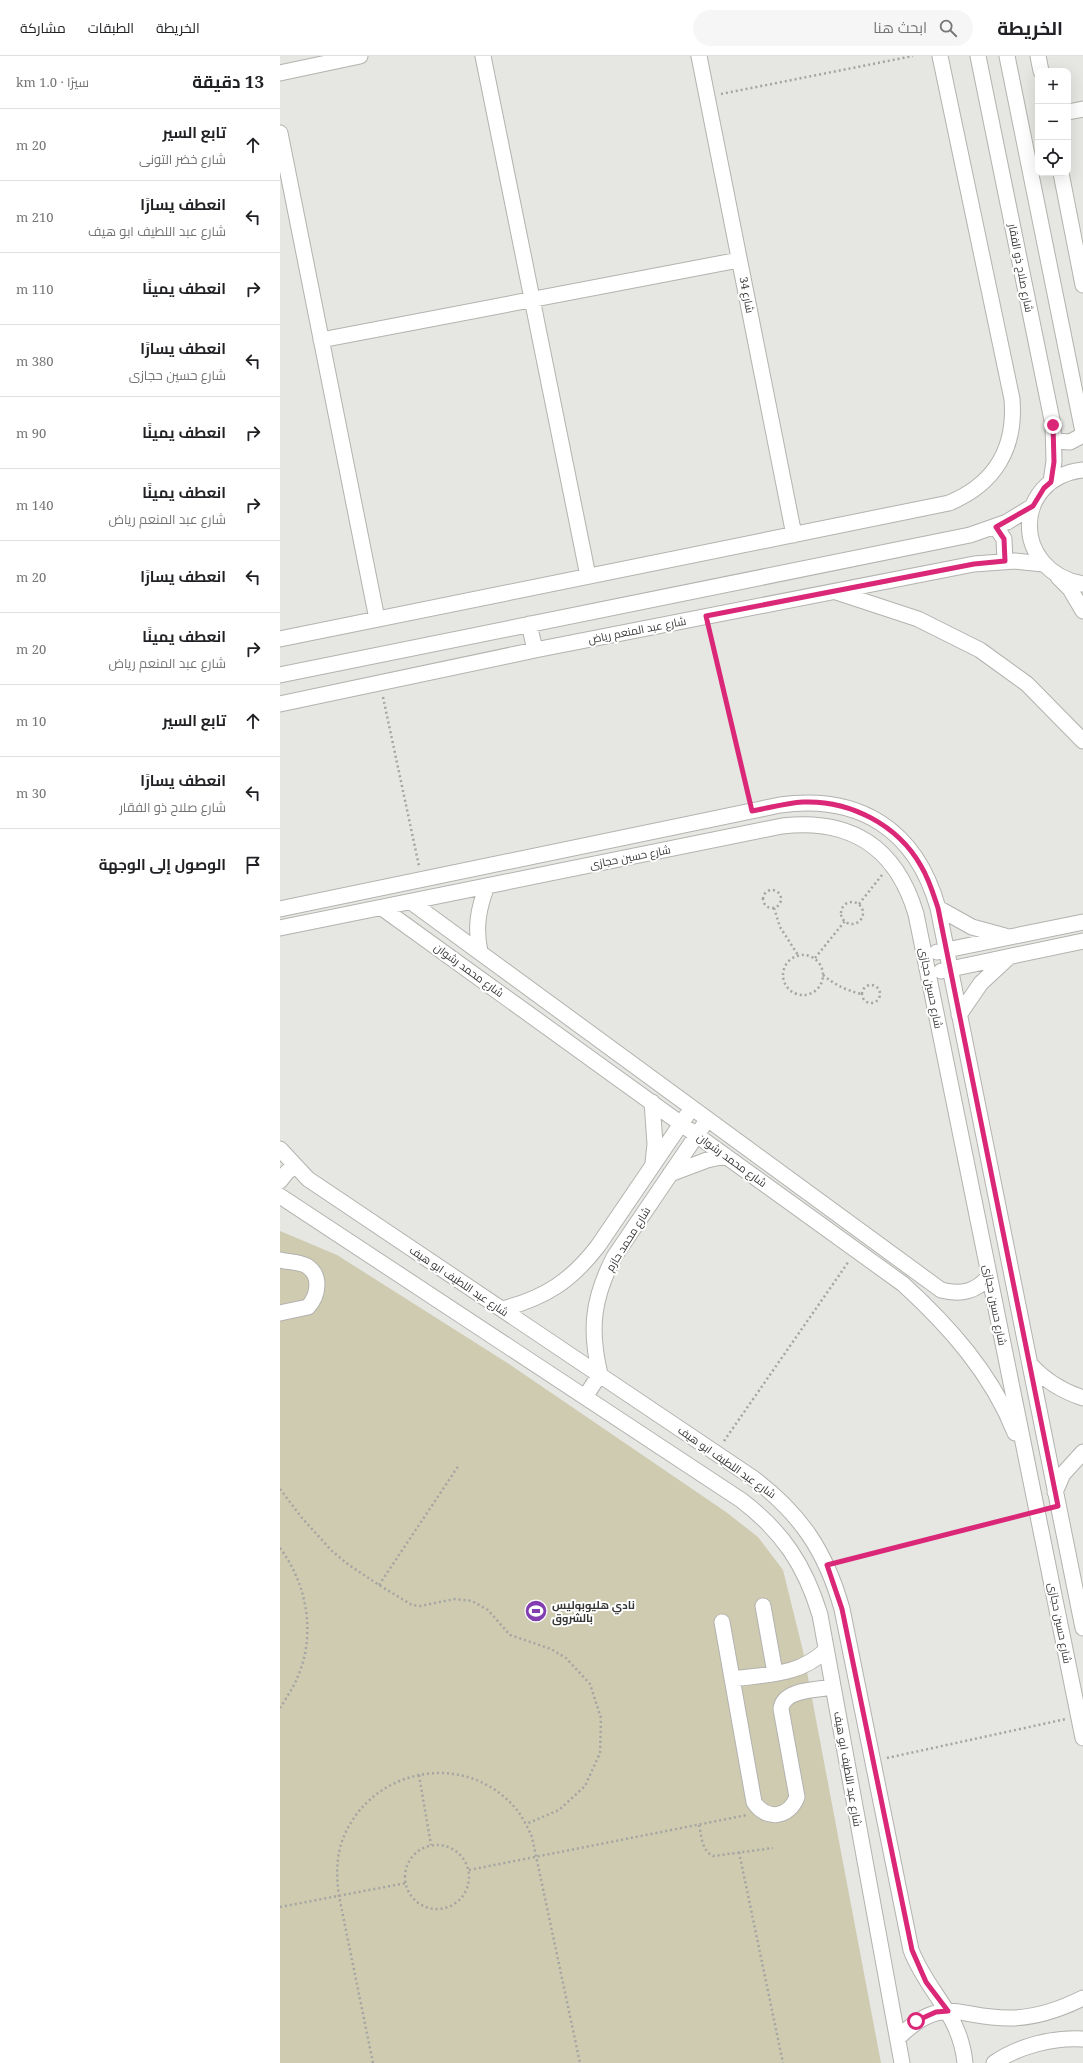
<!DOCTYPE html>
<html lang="ar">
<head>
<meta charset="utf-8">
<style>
	:root { --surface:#fff; --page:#f6f6f6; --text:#202124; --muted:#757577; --line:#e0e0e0 }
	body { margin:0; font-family:"Noto Serif",Cairo,serif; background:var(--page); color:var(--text); direction:rtl }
	.controls { position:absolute; right:12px; top:12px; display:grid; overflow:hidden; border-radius:8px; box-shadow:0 4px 16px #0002 }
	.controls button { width:36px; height:36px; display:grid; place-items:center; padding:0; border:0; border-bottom:1px solid var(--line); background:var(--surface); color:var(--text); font:20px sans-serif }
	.stop { position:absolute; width:12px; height:12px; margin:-9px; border:3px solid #db2777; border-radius:50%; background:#fff }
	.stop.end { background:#db2777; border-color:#fff; box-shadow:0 1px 4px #0008 }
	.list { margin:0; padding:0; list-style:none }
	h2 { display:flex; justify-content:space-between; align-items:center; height:52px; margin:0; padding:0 16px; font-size:17px }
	h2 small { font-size:13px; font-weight:400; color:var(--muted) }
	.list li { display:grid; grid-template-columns:26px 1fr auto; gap:12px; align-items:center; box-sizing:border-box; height:72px; padding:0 16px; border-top:1px solid var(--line) }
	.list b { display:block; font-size:15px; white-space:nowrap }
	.list p { margin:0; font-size:13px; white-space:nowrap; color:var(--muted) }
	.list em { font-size:13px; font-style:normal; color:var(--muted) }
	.icon { flex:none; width:22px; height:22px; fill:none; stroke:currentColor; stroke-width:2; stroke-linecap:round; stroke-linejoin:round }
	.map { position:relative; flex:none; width:803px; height:2007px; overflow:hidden; direction:ltr }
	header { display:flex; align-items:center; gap:24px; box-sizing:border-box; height:56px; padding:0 20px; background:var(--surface); border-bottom:1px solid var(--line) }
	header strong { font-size:19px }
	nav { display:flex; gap:22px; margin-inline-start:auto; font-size:14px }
	.search { width:280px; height:36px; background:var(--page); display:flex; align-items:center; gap:10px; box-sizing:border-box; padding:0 14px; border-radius:22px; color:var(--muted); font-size:15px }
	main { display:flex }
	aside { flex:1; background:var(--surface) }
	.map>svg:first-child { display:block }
</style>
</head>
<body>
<header>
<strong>الخريطة</strong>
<div class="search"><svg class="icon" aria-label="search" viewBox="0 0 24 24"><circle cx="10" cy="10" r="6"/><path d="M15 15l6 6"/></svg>ابحث هنا</div>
<nav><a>الخريطة</a><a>الطبقات</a><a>مشاركة</a></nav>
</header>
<main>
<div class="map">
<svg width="803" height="2007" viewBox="0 0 803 2007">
	<rect width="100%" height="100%" fill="#e6e6e3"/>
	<path fill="#cfcbb0" d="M0,1175L57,1199L229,1308L446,1456L478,1481L503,1514L523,1595L601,2007H0Z"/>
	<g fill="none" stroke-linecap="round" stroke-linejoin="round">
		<g stroke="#b3b2af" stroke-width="17">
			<path id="minor" d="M203,0L308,520
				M419,0L514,479
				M698,0L773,369L774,405L771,426
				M727,0L803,376
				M758,0L761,15
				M0,17L80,0
				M788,56L803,53
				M0,77L97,563
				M781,117L803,229
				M41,284L459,204
				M774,385L790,386L803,379
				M803,414C732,422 731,515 803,528
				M716,471L724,483L725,505
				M778,521L790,533L803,555
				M556,536L638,563L700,594L747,628L803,685
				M249,568L255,594
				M0,583L669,447C715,428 736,392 732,343L660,0
				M0,619L690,479L727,466L753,450
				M0,648L255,594L694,508L735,505L763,508
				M131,846L661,1234C681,1239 696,1236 709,1220
				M102,852L623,1228C669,1270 712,1318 735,1377
				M658,852L692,871L725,880
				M0,853L500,749C580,738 636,774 658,852L803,1572
				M0,872L502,770C571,762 616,791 636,858L803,1682
				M200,896C195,872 198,853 207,830
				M657,896L803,866
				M661,915L803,885
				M679,959L701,927L729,901
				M372,1046L375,1088L373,1107
				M0,1093L28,1123L473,1422C521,1458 546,1496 562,1553L631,1894C648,1938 680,1957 685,2007
				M390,1118L427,1104L446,1100
				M0,1125L7,1116L15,1110
				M0,1140L461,1444C502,1475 525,1509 540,1559L622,2007
				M0,1204C8,1206 21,1206 27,1210C42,1220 38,1240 28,1251L0,1257
				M222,1253C265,1242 291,1225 318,1190L407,1059
				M750,1308C765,1325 782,1335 803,1342
				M305,1341L320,1318C309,1273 313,1242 334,1201L423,1070
				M775,1436L783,1418L803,1396
				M483,1550L495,1617
				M442,1566L474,1746C486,1765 509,1762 517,1741L501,1653C503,1633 537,1634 553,1631
				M452,1623C487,1618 519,1620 546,1594
				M618,1982C664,1936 680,1964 733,1962C758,1961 781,1953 803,1942
				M714,2007C738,1990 774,1981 803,1983"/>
		</g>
		<path stroke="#a4a4a2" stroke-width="2.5" stroke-dasharray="2 3" stroke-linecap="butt" d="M441,38L633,0
			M430,575L469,741
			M103,641L139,810
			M483 843a9 9 0 1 1 18 0a9 9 0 1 1-18 0Z
			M561 857a11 11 0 1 1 22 0a11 11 0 1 1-22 0Z
			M579,848L602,819
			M494,852L500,871L518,899
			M503 919a20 20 0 1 1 40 0a20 20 0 1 1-40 0Z
			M535,902L565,865
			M543,919C555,929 566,934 581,938
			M582 938a9 9 0 1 1 18 0a9 9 0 1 1-18 0Z
			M444,1385L569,1205
			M0,1433L22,1462L52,1495L69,1509L99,1529L132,1549L140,1550L175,1543L192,1545L208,1554L230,1579L271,1593L286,1602L310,1628L321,1662L320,1697L305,1730L279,1754L246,1768
			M0,1492C27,1528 36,1578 18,1620C14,1631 6,1642 0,1652
			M559,1506L744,1458
			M99,1529L179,1409
			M607,1702L786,1663
			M139,1719L151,1789
			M419,1769C422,1780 421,1794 433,1800L493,1792
			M125 1821a32 32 0 1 1 64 0a32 32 0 1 1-64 0Z
			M459,1796L503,2007
			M189,1814L467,1759
			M0,1851L126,1827
			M93,2007L59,1840C56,1820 56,1799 64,1780C94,1710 188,1694 237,1754C243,1762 248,1772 252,1781L300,2007"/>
		<use href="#minor" stroke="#fff" stroke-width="15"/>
	</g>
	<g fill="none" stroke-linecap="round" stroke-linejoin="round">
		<path stroke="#db2777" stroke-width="5" d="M636,1965L656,1956L668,1955L646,1926L632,1894L562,1553L547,1509L778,1450L658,852C653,837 649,823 641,810C618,769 570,744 523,746C506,747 489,752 472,755L426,560L694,508L725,505L724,483L716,471L753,450L764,432L771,426L774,406L773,369"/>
	</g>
	<defs>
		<g id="stadium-disc" transform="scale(1.15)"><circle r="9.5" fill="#823eb1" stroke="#fff"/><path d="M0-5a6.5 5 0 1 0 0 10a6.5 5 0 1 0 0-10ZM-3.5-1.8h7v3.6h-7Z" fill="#fff"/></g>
	</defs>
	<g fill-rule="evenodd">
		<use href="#stadium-disc" x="256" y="1555"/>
	</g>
	<g text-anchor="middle" stroke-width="4" stroke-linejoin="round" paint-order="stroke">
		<g font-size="11" fill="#363635" stroke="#fff">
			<text transform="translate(741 212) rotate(79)" y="4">شارع صلاح ذو الفقار</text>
			<text transform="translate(467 239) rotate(79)" y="4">شارع 34</text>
			<text transform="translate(357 574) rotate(-11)" y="4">شارع عبد المنعم رياض</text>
			<text transform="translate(350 801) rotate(-11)" y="4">شارع حسين حجازى</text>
			<text transform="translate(189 914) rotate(36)" y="4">شارع محمد رشوان</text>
			<text transform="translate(651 932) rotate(79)" y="4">شارع حسين حجازى</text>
			<text transform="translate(452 1104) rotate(36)" y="4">شارع محمد رشوان</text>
			<text transform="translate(348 1183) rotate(-58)" y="4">شارع محمد حازم</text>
			<text transform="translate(179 1225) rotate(34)" y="4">شارع عبد اللطيف ابو هيف</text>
			<text transform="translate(715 1249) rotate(79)" y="4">شارع حسين حجازى</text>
			<text transform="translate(447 1406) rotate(35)" y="4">شارع عبد اللطيف ابو هيف</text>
			<text transform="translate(780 1567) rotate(79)" y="4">شارع حسين حجازى</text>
			<text transform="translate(568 1713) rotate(80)" y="4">شارع عبد اللطيف ابو هيف</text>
		</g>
		<g font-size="11" font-weight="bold" fill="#363635" stroke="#fff" text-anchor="start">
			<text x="272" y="1553">نادي هليوبوليس<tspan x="272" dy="13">بالشروق</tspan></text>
		</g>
	</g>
</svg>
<div class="controls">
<button>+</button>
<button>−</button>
<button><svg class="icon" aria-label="locate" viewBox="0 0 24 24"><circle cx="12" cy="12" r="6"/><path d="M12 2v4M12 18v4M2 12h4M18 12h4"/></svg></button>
</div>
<div class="stop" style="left:636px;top:1965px"></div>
<div class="stop end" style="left:773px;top:369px"></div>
</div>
<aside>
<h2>13 دقيقة<small>سيرًا · 1.0 km</small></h2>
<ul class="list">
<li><svg class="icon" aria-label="ahead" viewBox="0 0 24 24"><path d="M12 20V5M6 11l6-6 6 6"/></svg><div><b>تابع السير</b><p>شارع خضر التونى</p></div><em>20 m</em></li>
<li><svg class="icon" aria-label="left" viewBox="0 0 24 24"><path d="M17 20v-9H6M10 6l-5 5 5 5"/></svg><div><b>انعطف يسارًا</b><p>شارع عبد اللطيف ابو هيف</p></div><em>210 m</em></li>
<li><svg class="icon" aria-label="right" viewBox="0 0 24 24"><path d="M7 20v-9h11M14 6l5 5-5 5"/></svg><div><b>انعطف يمينًا</b></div><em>110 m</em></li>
<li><svg class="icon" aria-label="left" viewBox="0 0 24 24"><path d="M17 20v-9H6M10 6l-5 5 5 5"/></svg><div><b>انعطف يسارًا</b><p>شارع حسين حجازى</p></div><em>380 m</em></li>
<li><svg class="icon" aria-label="right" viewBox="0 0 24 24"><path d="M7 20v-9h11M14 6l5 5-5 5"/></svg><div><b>انعطف يمينًا</b></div><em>90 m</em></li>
<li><svg class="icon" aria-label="right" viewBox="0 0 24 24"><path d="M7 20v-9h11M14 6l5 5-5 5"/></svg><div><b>انعطف يمينًا</b><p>شارع عبد المنعم رياض</p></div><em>140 m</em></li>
<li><svg class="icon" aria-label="left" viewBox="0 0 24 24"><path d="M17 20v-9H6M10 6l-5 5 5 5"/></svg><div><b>انعطف يسارًا</b></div><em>20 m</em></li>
<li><svg class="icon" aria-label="right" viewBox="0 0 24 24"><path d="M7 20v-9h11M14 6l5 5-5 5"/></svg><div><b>انعطف يمينًا</b><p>شارع عبد المنعم رياض</p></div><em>20 m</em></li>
<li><svg class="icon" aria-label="ahead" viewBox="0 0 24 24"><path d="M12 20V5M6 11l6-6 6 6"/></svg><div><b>تابع السير</b></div><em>10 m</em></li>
<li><svg class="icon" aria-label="left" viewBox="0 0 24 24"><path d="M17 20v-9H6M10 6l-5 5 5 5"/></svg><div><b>انعطف يسارًا</b><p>شارع صلاح ذو الفقار</p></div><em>30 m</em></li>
<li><svg class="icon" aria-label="arrive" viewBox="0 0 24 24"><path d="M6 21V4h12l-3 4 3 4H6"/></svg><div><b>الوصول إلى الوجهة</b></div></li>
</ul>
</aside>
</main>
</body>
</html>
